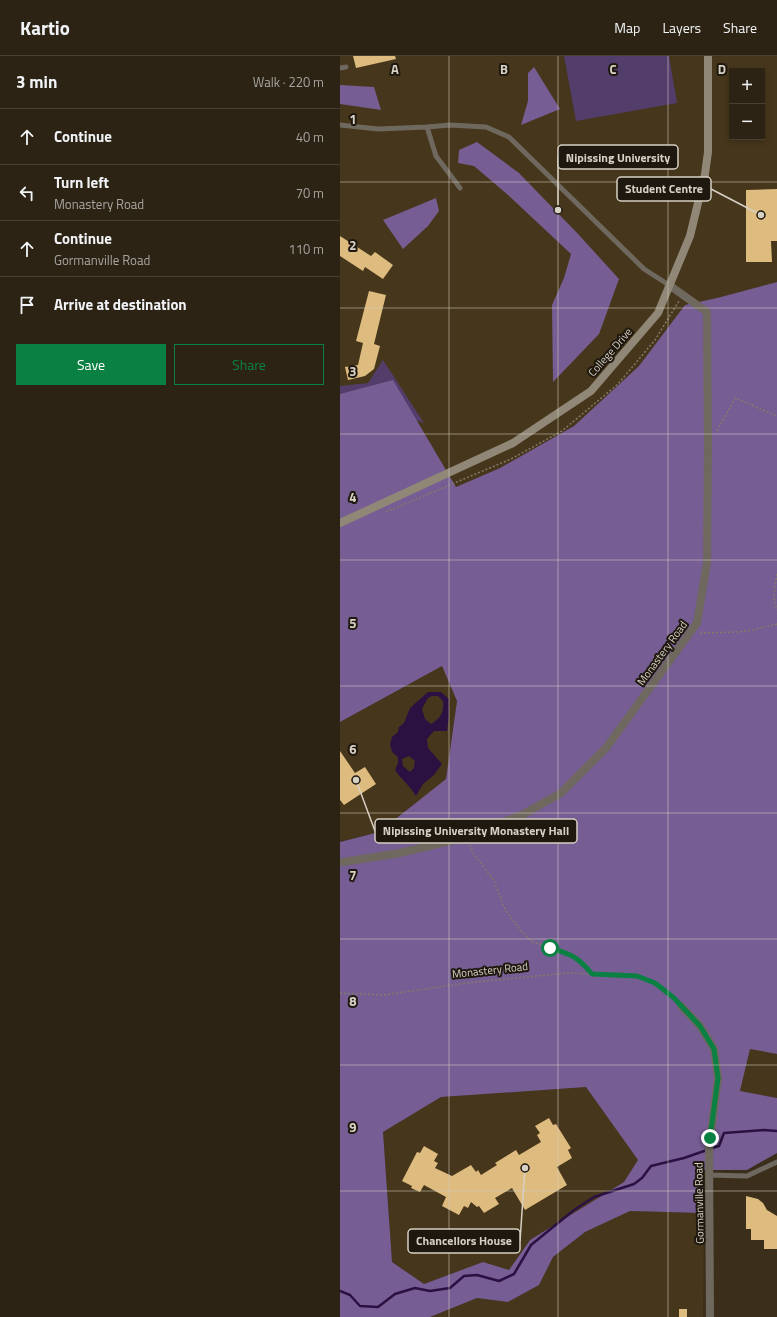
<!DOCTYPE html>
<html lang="en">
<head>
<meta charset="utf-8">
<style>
	:root { --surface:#2c2314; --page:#382f22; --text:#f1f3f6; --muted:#a6a4a0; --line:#484034; --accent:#0b8043 }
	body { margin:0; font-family:"Titillium Web",sans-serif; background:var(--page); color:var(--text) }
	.controls { position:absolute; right:12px; top:12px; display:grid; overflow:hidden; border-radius:0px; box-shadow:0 2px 6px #0003 }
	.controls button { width:36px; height:36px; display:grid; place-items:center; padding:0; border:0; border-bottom:1px solid var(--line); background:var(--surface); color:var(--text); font:20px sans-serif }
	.stop { position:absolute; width:12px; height:12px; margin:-9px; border:3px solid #0b8043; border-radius:50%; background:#fff }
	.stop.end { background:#0b8043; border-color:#fff; box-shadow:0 1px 4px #0008 }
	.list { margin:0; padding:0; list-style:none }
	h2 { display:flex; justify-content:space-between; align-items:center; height:52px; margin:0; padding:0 16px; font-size:17px }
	h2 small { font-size:13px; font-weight:400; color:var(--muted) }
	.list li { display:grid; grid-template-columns:26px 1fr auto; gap:12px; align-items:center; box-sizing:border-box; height:56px; padding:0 16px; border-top:1px solid var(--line) }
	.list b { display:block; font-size:15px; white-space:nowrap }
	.list p { margin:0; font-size:13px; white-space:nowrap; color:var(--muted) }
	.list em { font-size:13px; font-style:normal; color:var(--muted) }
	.actions { display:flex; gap:8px; padding:12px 16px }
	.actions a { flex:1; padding:9px 0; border:1px solid var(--accent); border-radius:0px; text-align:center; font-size:14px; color:var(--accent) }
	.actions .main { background:var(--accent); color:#fff }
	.icon { flex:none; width:22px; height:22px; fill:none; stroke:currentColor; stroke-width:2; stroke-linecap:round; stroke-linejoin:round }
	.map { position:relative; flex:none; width:437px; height:1261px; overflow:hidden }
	header { display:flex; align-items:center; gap:24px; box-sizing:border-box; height:56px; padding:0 20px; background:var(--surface); border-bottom:1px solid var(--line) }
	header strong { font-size:19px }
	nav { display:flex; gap:22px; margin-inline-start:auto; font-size:14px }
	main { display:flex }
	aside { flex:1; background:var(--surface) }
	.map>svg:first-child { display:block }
</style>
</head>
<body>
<header>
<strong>Kartio</strong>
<nav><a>Map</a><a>Layers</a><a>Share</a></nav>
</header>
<main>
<aside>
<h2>3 min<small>Walk · 220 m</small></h2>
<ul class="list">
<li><svg class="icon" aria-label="ahead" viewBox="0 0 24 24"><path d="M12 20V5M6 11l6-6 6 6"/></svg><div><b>Continue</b></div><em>40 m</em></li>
<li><svg class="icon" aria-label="left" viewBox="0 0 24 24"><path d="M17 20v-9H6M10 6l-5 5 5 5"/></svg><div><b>Turn left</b><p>Monastery Road</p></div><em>70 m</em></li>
<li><svg class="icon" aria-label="ahead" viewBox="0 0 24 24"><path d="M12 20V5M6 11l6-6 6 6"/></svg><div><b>Continue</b><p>Gormanville Road</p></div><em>110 m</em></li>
<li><svg class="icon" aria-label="arrive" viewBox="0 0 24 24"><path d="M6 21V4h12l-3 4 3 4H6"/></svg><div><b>Arrive at destination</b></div></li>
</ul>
<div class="actions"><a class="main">Save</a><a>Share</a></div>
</aside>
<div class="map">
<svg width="437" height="1261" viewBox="0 0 437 1261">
	<rect width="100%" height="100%" fill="#3b2f1b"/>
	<path fill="#46361b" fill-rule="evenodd" d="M0,0H437V226L377,242L345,249L299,310L234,370L160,412L115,431L53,324L0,338ZM392,15H422V81H392Z
		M103,609L117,645L107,723L39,776L0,785V666Z
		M410,992L437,998V1042L400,1035Z
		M246,1031L298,1104L284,1126L190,1184L169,1214L143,1206L84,1228L52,1206L43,1076L101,1041Z
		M290,1155L364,1157L363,1261H90L137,1242L168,1246L199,1229L213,1201L245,1176Z"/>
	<path fill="#533d6b" d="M224,0H329L337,47L236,65Z
		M43,304L84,367L0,337V330L28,327Z"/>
	<path fill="#765d93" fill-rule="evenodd" d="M194,11L220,53L181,69L188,45V17Z
		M0,29L34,31L41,54L0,48Z
		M137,86L179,117L239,179L279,223L259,278L213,326L212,249L224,222L231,198L168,139L134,110L118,107L119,94Z
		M96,142L99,155L88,170L63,193L43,164Z
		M437,226V998L410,993L400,1035L437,1042V1097L407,1114H363L364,1157L290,1155L245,1176L213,1201L199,1229L168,1246L137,1242L90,1261H0V786L39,776L106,723L117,645L102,610L0,666V338L53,324L116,431L160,412L234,370L299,310L345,249L377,242ZM246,1031L298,1104L284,1126L190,1184L169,1214L143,1206L84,1228L52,1206L43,1076L101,1041Z"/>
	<path fill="#2b1141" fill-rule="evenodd" d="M88,636H101L109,643V661L107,675H94L87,683L88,692L102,708L94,719L83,728L76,740C70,730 62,724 55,714L58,707V701L52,696L50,688L52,681L58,676L59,671L64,667L70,652ZM92,640H98L103,645C104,656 101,662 91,668L85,663L82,653L88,642ZM69,700L75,705L74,712L70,716L63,710L62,703Z"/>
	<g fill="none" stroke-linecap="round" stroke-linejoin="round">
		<path stroke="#2b1141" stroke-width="2.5" d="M372,1092L379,1090L384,1077L424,1074L437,1075
			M0,1235L10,1239L20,1250L38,1251L55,1238L75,1232L90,1235L110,1232L124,1220L137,1219L159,1225L174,1218L191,1189L234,1154L254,1141L294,1128L302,1122L311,1110L344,1102L367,1094"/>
	</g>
	<path fill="#debb7e" d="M13,0H55L56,3L16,12Z
		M437,133V185H431L432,206H406V134Z
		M0,180L31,200L35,196L53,209L43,223L25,211L23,215L0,200Z
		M29,235L46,239L34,288L40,290L34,313L25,320L8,324L5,311L18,309L23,287L16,285Z
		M0,695L15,717L25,711L36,728L4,749L0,744Z
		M209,1062L213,1069L216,1068L231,1092L228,1094L232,1102L217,1111L227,1129L185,1154L172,1132L155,1142L159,1148L144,1157L139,1150L137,1151L131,1146L128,1152L124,1150L119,1159L102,1150L106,1141L84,1129L80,1136L71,1132L72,1130L62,1125L77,1096L80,1097L84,1090L98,1098L94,1105L98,1107L95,1112L112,1120L131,1109L136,1116L138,1114L141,1119L157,1109L155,1107L176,1094L179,1099L201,1086L197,1079L200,1077L195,1070Z
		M406,1140L418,1143L423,1147L427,1154L437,1160V1193H424V1184H411V1173H406Z
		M339,1253H347V1261H339Z"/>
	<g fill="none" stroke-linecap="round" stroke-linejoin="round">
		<path stroke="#847a6a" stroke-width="1.5" stroke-dasharray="2 2" stroke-linecap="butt" d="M377,375L395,342L437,360
			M46,456L171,403L222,375L278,328L315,284L339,245
			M437,518C435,530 432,542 437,554
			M360,577L397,576L413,574L437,568
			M130,789L133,797L153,823L166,855L182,876L193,886L229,897L242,906L252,918
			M0,937L44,939L126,927L228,917L297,920L315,927L335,944"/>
		<path stroke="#6e685e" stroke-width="5" d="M0,12L6,11
			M0,69L38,73L87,71L110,69L146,71L169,81L304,213L329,229
			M87,71L96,100L120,132
			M369,1119L407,1120L437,1106"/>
		<path stroke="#6e685e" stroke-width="8" d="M3,806L60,797L127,781L184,758L221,737L266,692L357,567L367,507L368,390L367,256L329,229
			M341,950L360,970L374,993L378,1022L369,1093L370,1261"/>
		<path stroke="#908777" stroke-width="8" d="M0,467L173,387L251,335L318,257L350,180L365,118L368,96V0"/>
	</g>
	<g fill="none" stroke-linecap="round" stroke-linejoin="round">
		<path stroke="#0b8043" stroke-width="5" d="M210,892C231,898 238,901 252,918L297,920L315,927L334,942L360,970L374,993L378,1022L370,1082"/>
	</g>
	<path fill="none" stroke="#d7d0c4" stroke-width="1" stroke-opacity="0.55" d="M109,0V1261M218,0V1261M328,0V1261M0,126H437M0,252H437M0,378H437M0,504H437M0,630H437M0,757H437M0,883H437M0,1009H437M0,1135H437"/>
	<g text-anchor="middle" stroke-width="4" stroke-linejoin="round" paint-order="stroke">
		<g font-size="11" fill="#d7d0c4" stroke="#1e180f">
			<text transform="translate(270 296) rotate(-49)" y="4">College Drive</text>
			<text transform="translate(322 597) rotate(-54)" y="4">Monastery Road</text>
			<text transform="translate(150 914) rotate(-6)" y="4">Monastery Road</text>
			<text transform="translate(359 1147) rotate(-91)" y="4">Gormanville Road</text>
		</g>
	</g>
	<g font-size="13" text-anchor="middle" font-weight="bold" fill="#d7d0c4" stroke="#1e180f" stroke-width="4" stroke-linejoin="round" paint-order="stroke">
		<text x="55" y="18">A</text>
		<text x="164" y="18">B</text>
		<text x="273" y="18">C</text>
		<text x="382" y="18">D</text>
		<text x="13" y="68">1</text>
		<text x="13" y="194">2</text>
		<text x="13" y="320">3</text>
		<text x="13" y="446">4</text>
		<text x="13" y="572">5</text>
		<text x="13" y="698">6</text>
		<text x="13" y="824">7</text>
		<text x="13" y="950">8</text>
		<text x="13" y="1076">9</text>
	</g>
	<path fill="none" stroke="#d7d0c4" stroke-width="1.5" d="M218 154L218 101M421 159L371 133M16 724L35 775M185 1112L180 1185"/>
	<g fill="#d7d0c4" stroke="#1e180f" stroke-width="1.5">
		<circle cx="218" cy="154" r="4"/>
		<circle cx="421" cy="159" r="4"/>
		<circle cx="16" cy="724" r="4"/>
		<circle cx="185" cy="1112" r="4"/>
	</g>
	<g fill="#1e180f" stroke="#d7d0c4" stroke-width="1.5">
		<rect x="218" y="89" width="120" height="24" rx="4"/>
		<rect x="277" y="121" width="94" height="24" rx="4"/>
		<rect x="35" y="763" width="202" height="24" rx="4"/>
		<rect x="68" y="1173" width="112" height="24" rx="4"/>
	</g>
	<g font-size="12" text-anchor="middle" font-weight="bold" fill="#d7d0c4">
		<text x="278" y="106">Nipissing University</text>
		<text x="324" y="137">Student Centre</text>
		<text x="136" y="779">Nipissing University Monastery Hall</text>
		<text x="124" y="1189">Chancellors House</text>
	</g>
</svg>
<div class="controls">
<button>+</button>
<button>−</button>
</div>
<div class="stop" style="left:210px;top:892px"></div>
<div class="stop end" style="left:370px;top:1082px"></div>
</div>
</main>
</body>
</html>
